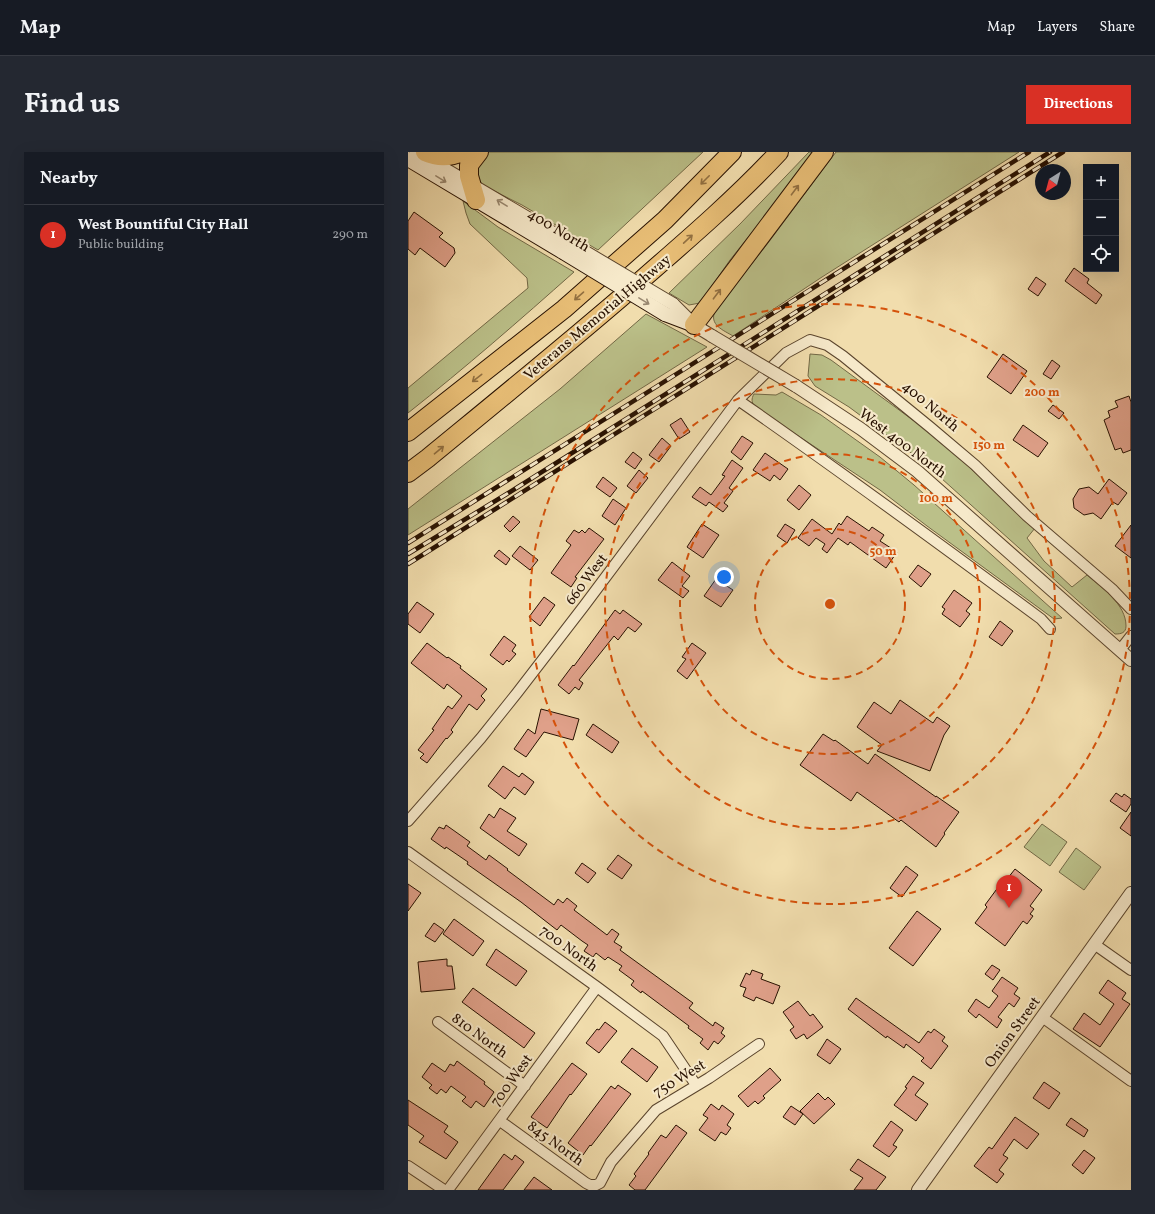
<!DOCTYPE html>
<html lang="en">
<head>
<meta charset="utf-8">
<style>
	:root { --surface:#171b24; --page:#242831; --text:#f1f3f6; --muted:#9ea1a6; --line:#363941; --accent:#d93025 }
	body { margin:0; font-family:Vollkorn,serif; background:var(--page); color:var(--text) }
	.controls { position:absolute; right:12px; top:12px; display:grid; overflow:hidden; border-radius:0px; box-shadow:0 4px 16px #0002 }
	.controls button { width:36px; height:36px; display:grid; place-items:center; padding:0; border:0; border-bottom:1px solid var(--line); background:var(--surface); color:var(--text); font:20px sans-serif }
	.compass { position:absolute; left:627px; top:12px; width:36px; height:36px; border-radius:50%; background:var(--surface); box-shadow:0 4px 16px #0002; rotate:216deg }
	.you { position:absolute; left:316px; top:425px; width:14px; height:14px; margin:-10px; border:3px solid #fff; border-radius:50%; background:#1a73e8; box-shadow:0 0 0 6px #1a73e833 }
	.badge { display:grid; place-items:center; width:26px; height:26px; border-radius:50%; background:var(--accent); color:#fff; font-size:13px; font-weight:700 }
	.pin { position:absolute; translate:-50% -33px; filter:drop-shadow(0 1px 2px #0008) }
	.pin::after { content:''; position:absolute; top:21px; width:14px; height:12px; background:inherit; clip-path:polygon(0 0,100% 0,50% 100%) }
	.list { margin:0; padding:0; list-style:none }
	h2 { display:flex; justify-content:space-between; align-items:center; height:52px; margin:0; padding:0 16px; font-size:17px }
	h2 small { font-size:13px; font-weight:400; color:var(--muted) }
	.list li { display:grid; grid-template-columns:26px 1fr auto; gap:12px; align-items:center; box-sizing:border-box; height:60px; padding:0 16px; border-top:1px solid var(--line) }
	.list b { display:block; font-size:15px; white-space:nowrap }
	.list p { margin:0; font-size:13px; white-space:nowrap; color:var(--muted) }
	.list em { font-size:13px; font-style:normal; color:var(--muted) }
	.icon { flex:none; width:22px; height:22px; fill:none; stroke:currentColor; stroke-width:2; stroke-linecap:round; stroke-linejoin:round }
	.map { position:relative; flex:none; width:723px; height:1038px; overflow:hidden; border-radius:0px }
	header { display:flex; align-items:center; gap:24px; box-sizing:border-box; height:56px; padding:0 20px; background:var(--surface); border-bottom:1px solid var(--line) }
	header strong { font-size:19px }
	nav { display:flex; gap:22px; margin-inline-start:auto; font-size:14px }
	.intro { display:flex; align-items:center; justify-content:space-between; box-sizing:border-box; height:96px; padding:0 24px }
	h1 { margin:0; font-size:28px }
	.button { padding:10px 18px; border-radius:0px; background:var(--accent); color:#fff; font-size:14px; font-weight:700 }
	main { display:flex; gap:24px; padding:0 24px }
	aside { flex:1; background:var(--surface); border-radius:0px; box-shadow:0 4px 16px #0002 }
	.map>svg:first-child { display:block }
</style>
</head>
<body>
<header>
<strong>Map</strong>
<nav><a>Map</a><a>Layers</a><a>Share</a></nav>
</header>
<div class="intro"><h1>Find us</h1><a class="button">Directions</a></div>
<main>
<aside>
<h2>Nearby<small></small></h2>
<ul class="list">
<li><span class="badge">1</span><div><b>West Bountiful City Hall</b><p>Public building</p></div><em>290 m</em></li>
</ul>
</aside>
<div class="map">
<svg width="723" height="1038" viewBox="0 0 723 1038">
	<rect width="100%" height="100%" fill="#f1ddad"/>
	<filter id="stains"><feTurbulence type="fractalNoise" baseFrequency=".005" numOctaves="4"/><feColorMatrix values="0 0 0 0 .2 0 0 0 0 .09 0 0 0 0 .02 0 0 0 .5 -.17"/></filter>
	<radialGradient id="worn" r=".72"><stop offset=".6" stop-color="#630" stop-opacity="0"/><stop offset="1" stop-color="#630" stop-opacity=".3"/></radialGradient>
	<path fill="#bbc089" stroke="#726845" d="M79,0H295L190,98L114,53L72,32L68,24L71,9Z
		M401,0H408L322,108L292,151L281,153L261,141L332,72Z
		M428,0H611L414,125L325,184C315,178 301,173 307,159L360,91Z
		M55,49L90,75L166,120C112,168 57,216 0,261V236L120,136L119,126L62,72L58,61Z
		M238,162L299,195L0,383V357L152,237Z
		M402,202L414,203L423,208L532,288L627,376L619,386L636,409L664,435L679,423C694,436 718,452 718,474C718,481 713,482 707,482L514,309L441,255L407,234L400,224Z
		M374,240L413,263L472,305L506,333L654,466L646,467L519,374L472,338L357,262C349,256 340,252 346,242L368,243Z
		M634,672L659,690L642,714L616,695Z
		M668,696L693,715L676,738L651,720Z"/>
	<path fill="#dfa089" stroke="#281101" d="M6,60L35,81L31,85L46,96L47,101L37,115L12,96L7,103L0,97V69Z
		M666,116L681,127L679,131L694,143L688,152L657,129Z
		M628,125L638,132L630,144L620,137Z
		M595,202L619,219L603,242L579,225Z
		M644,208L652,214L643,227L635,222Z
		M721,244L723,250V298L715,301L713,296L707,298L696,268L702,265L700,259L710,255L707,249Z
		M645,253L656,261L651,267L640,259Z
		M273,266L282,280L271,287L262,273Z
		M615,273L640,291L630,305L605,288Z
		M334,284L345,291L333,308L323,300Z
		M254,286L263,294L251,310L241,303Z
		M225,300L234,307L227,317L217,310Z
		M357,301L380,317L372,328L366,323L362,329L345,318Z
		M324,308L335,316L321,336L325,339L316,351L320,354L315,360L301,350L298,354L284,345L292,335L303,343L317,324L314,323Z
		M231,318L240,326L228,341L219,334Z
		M195,325L209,336L202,345L188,335Z
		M701,327L719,341L710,353L705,350L693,367L685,361L676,363L666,356L665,347L671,337L681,335L690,342Z
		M391,333L403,343L391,358L379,348Z
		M205,347L218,356L207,373L194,364Z
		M105,364L112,370L102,380L96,374Z
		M439,364L461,379L464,375L476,383L472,389L489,400L478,416L442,390L440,393L430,386L419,401L414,397L417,392L408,386L401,394L390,386L404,367L424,382L431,371L433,373Z
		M294,372L311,383L295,406L279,395Z
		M377,372L387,378L379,391L369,384Z
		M723,373V406L707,394Z
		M181,376L196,387L167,425L169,426L163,435L143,421L163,393L158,389L166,378L171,381L174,378L177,381Z
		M112,394L130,408L122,418L104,404Z
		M91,398L102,407L98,413L86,404Z
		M264,410L282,424L274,434L281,439L275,446L250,428Z
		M510,413L523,422L513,435L501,425Z
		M308,427L325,438L313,455L296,444Z
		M546,438L564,451L558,459L562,462L552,475L534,462L537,457L534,455Z
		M136,445L147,453L132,474L121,465Z
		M9,450L26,462L12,481L0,472V462Z
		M207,458L212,462L215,458L234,472L227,480L220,475L210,488L206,484L171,528L175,531L171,538L167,535L161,542L150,533L165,513L166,514Z
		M592,469L605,479L594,494L581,485Z
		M96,484L108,493L104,499L108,502L101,510L99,508L95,513L82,503Z
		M19,491L39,506L40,505L53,514L52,516L79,537L73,544L77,548L69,558L61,552L43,578L45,580L39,587L38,586L19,611L12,606L16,602L10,598L26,578L24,577L40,554L44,557L54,544L39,532L36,537L3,511Z
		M284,491L298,501L279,527L269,519L278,507L274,505Z
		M492,548L525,571L529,565L542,574L536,583L522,619L469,599L474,593L449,575L466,550L483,562Z
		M133,557L171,567L165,588L136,580L118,605L106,597L120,577L127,582Z
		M185,572L211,590L204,601L178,583Z
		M415,582L426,589L427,588L460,612L467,602L528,645V644L551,660L536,681L537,682L528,695L493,668L491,670L449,640L443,649L392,613Z
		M95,614L111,625L114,621L126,630L117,643L106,635L97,647L80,634Z
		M708,641L714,645L716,642L723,647V652L718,660L702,649Z
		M92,656L108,666L99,679L119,692L111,704L72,676L81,662L86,666Z
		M723,660V684L712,676Z
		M38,673L62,690L59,694L78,708L81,703L100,717L99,718L146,753L150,747L155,751L159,746L169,754L166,758L199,783L204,777L211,782L206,790L214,795L212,798L285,851L281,856L305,874L307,870L316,876L313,881L317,884L310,892L306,889L300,898L292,891L295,887L280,876L281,874L234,839L233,841L223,833L226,829L211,818L214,814L200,805L197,808L188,801L185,805L176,799L180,793L174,789L153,773L149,778L113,750L59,712L60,710L38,695L37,697L23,687L31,675L36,677Z
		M210,703L224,713L214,727L199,717Z
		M174,711L188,721L180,731L167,721Z
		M498,714L510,723L494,745L482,736Z
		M607,717L634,738L622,754L626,757L622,762L625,764L619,772L615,769L597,794L567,771L579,755L577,753L594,730L596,731Z
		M0,732L13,741L0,759Z
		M509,759L533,777L505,814L481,796Z
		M46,767L76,789L65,804L35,782Z
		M26,771L36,778L27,790L17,784Z
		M88,797L119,819L108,834L78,813Z
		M39,807V814H44L47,837L13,840L10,810Z
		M584,813L592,818L585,828L577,822Z
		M344,818L355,822L353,827L372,834L365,852L348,845L346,849L335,844L338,836L332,834L338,821L342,823Z
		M594,825L610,836L606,842L612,846L606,855L601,851L590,865L594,868L589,876L571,862L568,866L560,859L568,847L581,856L590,844L584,839Z
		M700,828L718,841L714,847L722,852L692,895L665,877L676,861L692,873L706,852L691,841Z
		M65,836L127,881L116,896L54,850Z
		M448,846L511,891L520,879L523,881L526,877L537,885L534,889L540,894L523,917L513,909L516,906L498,892L496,896L479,884L478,886L440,857Z
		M390,849L402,864L405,862L415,875L399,887L396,882L388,887L382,878L386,875L375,860Z
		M197,870L209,879L191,901L178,891L189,877L191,878Z
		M419,887L433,897L422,912L409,903Z
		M224,896L250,915L239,930L213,910Z
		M49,909L77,930L76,932L86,940L76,955L68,949L63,956L54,949L58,945L43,934L38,941L33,937L29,942L21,936L24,933L14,925L24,911L37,920L42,912L46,914Z
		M164,911L179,922L163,943L162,942L139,976L123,965Z
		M362,916L373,928L355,944L357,946L350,952L347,949L340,955L330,944Z
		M505,924L516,931L507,943L520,952L508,969L486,953L499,936L497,935Z
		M636,930L652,941L641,957L625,946Z
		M210,933L223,942L183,994L182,993L175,1003L160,991L203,934L207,937Z
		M410,941L417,948L420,945L427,952L406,972L392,959Z
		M0,948L40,974L36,980L50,990L38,1007L11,990L16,984L0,973Z
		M303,952L311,958L314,953L326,962L319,973L323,976L318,983L313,980L307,989L291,978L300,966L295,963Z
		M383,954L395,962L387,973L375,965Z
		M607,965L631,982L619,997L606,987L595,1003L600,1006L591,1018L596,1022L589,1031L566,1014L581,995L584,997Z
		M663,966L680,978L676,985L658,973Z
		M483,969L495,978L485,993L489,995L481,1005L465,994Z
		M268,973L279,981L237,1038H227L221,1033L228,1024L226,1022L241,1002L240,1001L253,983L258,986Z
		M676,998L687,1006L675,1022L664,1013Z
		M96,1002L104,1008L107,1003L116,1010L95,1038H70Z
		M450,1007L478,1025L468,1038H446L455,1026L442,1018Z
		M126,1025L144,1038H116Z"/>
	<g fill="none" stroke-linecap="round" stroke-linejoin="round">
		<g stroke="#5a442c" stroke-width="12">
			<path id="minor" d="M330,248C432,319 533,393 633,467L642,477
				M712,498L723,484
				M0,669L73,586L109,541L176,454L330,248L378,201L402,188L419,193L435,204L522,275L567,313L619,364L704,437L723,457
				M0,700L189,835L255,884L288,933
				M686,792L723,818
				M634,865L723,929
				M30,870L117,934
				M92,969L178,1031L182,1033H188L192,1031L203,1010L248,958L301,926L351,892
				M0,1014L36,1038
				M40,1038L189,835"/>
		</g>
		<g stroke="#5a442c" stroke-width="14">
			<path id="tertiary" d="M8,0L164,92
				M265,152L286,173L304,184
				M388,234L453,277L509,319L723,508
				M510,1038L723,741"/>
		</g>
		<g stroke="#281101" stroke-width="16">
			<path id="secondary" d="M0,7L155,100
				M257,162L286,173"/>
		</g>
		<g stroke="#281101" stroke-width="20">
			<path id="motorway" d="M17,0C30,6 41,6 54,0
				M68,48L61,24V13L71,0
				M286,173L416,0
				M0,280L156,157L257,68L324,0
				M0,321L20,306C93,246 167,186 238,124C284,84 330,44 371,0"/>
		</g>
		<use href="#minor" stroke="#f6e9ca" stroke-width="10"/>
		<use href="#tertiary" stroke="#f6e9ca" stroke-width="12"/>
		<use href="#secondary" stroke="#f6e9ca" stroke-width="14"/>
		<use href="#motorway" stroke="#e8be76" stroke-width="18"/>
		<g stroke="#281101" stroke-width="4.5">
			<path id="rail" d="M0,391L621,0
				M0,402L102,340L642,0
				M0,412L655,0"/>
		</g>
		<use href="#rail" stroke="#f6e9ca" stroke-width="3" stroke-dasharray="9" stroke-linecap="butt"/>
		<g stroke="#5a442c" stroke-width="14" stroke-linecap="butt">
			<path id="tertiary-bridge" d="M164,92L265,152
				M304,184L388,234"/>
		</g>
		<g stroke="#281101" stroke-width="16" stroke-linecap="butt">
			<path id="secondary-bridge" d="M155,100L257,162"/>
		</g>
		<use href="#tertiary-bridge" stroke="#f6e9ca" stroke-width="12"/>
		<use href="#secondary-bridge" stroke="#f6e9ca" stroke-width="14"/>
	</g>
	<defs><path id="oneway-shaft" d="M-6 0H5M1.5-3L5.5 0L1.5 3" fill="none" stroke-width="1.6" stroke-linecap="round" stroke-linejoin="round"/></defs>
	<g stroke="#998870">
		<use href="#oneway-shaft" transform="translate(33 27) rotate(31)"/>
		<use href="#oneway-shaft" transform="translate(94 51) rotate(-149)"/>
		<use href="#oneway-shaft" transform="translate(236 149) rotate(31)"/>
	</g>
	<g stroke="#927041">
		<use href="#oneway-shaft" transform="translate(297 28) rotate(135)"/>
		<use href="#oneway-shaft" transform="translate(387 38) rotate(-53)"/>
		<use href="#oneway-shaft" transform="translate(280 87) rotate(-43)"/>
		<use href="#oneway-shaft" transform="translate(309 142) rotate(-53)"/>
		<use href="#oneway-shaft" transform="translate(171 144) rotate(139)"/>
		<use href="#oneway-shaft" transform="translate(69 226) rotate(142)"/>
		<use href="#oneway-shaft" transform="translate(31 298) rotate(-40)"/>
	</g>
	<g fill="none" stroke="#d5520b" stroke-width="2" stroke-dasharray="7 5">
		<circle cx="422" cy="452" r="75"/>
		<circle cx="422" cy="452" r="150"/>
		<circle cx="422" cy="452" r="225"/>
		<circle cx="422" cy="452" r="300"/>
	</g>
	<g text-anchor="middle" stroke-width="4" stroke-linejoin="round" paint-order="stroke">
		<g font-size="15" fill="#281101" stroke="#f6e9ca">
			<text transform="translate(151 78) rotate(31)" y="5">400 North</text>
			<text transform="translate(189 165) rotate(-40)" y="5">Veterans Memorial Highway</text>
			<text transform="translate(523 254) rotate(40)" y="5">400 North</text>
			<text transform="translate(495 291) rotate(37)" y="5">West 400 North</text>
			<text transform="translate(178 427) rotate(-53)" y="5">660 West</text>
			<text transform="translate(161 796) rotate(36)" y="5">700 North</text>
			<text transform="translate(604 880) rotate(-54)" y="5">Onion Street</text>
			<text transform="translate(72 883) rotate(36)" y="5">810 North</text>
			<text transform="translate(271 926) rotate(-31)" y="5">750 West</text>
			<text transform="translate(103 928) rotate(-54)" y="5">700 West</text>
			<text transform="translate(148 991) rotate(36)" y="5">845 North</text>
		</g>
	</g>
	<circle cx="422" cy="452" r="6" fill="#d5520b" stroke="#f6e9ca" stroke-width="2"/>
	<g font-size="12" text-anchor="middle" font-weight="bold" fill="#d5520b" stroke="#f6e9ca" stroke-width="4" stroke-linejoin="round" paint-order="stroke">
		<text x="634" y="244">200 m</text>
		<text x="581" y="297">150 m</text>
		<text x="528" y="350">100 m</text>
		<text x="475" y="403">50 m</text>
	</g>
	<rect width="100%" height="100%" filter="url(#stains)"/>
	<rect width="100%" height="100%" fill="url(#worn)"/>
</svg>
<div class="controls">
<button>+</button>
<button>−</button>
<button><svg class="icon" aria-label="locate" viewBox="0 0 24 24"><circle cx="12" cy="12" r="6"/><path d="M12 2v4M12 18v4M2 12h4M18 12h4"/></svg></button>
</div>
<svg class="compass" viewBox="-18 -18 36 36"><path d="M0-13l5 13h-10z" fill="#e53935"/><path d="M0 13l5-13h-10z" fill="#9ea1a6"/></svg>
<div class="you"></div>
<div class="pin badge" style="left:601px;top:756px">1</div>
</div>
</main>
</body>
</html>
